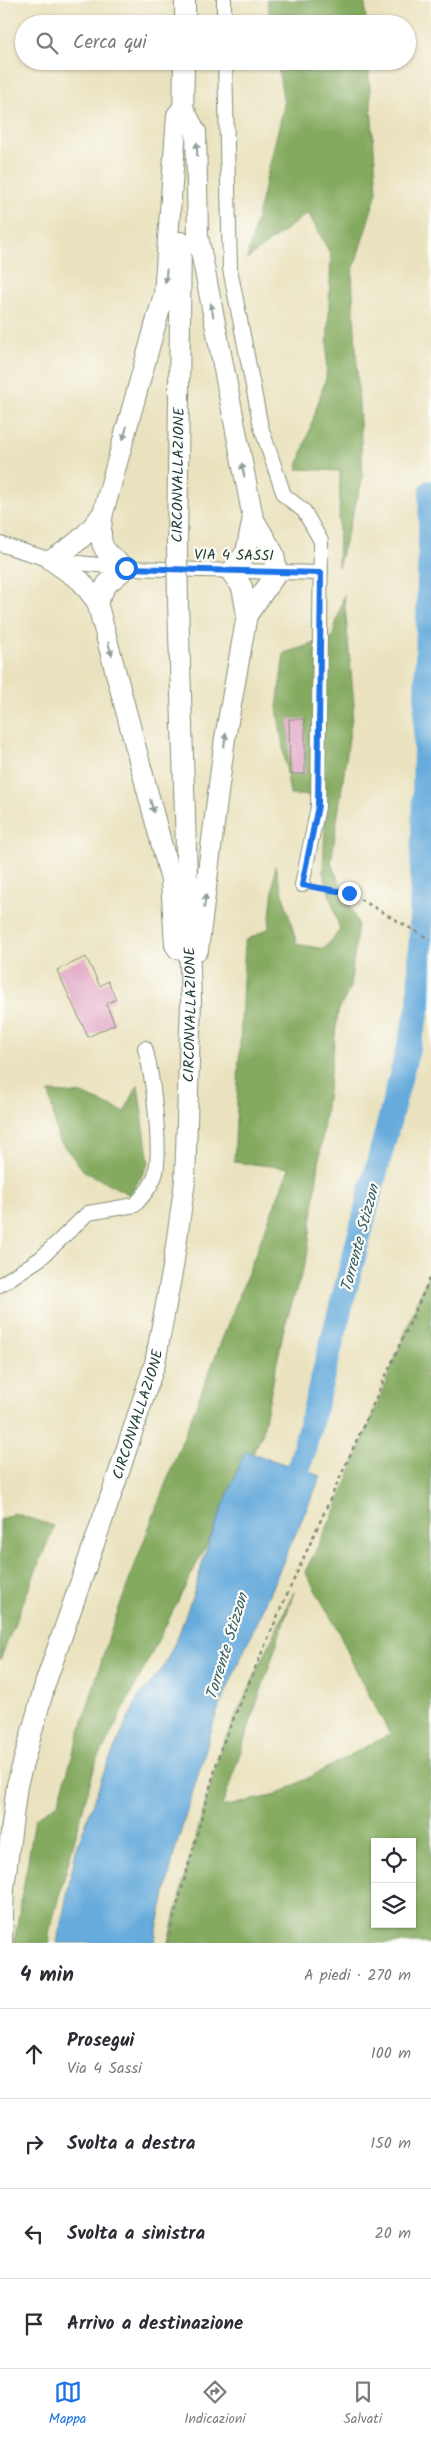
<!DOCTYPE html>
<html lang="it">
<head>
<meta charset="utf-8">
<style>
	:root { --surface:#fff; --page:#f2f2f3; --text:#2b2b33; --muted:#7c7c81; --line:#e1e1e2; --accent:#1a73e8 }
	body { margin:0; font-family:Kalam,sans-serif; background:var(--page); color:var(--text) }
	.controls { position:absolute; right:15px; bottom:15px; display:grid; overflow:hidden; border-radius:0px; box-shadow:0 1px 4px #0004 }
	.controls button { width:45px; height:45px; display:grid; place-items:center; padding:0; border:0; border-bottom:1px solid var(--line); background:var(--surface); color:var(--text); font:25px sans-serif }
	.stop { position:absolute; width:15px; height:15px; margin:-11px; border:4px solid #1a73e8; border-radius:50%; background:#fff }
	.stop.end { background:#1a73e8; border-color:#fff; box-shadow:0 1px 5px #0008 }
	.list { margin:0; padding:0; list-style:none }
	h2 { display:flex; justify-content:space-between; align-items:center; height:65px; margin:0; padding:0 20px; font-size:21px }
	h2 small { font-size:16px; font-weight:400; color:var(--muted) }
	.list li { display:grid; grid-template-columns:32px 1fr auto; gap:15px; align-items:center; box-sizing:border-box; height:90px; padding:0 20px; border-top:1px solid var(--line) }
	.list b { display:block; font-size:19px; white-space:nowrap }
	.list p { margin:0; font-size:16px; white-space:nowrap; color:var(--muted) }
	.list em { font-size:16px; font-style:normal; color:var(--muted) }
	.icon { flex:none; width:28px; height:28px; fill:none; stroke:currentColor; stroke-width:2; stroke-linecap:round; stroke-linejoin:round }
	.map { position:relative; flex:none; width:431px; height:1943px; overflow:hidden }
	.search { position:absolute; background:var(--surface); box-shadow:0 1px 4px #0004; left:15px; right:15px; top:15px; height:55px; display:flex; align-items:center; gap:12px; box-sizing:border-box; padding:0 18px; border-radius:28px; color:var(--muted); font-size:19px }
	.sheet { height:425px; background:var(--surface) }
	nav { display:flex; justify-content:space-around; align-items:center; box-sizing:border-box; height:70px; border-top:1px solid var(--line); background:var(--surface); font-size:14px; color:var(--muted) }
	nav a { display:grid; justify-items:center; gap:2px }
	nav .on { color:var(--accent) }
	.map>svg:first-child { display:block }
</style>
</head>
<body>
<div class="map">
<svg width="431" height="1943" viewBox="0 0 431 1943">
	<rect width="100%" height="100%" fill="#fdfcf7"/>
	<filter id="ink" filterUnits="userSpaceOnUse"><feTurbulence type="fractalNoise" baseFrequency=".02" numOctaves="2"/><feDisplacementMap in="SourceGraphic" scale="10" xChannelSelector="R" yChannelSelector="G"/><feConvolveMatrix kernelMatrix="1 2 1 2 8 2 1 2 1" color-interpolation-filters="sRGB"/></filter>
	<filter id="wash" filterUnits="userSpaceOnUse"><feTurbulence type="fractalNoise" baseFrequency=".0096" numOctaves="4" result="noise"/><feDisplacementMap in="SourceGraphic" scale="20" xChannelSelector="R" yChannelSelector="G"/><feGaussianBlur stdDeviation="1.12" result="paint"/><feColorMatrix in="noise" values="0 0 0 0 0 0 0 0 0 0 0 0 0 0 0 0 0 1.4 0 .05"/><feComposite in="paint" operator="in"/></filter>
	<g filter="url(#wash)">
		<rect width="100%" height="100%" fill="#eae2be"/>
		<path fill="#84aa5f" stroke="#52744a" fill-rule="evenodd" d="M267,0H365L366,24H271Z
			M277,61H368L377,192L352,274L363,478L338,567L340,471L297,469L326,378L331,255L308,213L247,259L284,105Z
			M344,595L354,704L331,863L358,924L350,988L338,1012L307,1257L284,1328L262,1435L95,1765L49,1933L50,1943H14L35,1819L58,1803L112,1627L158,1503L289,1168L234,1162L245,941L269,928L275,866L297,944L324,949L340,930L323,873L326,796L290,795L277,707L284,653L332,638Z
			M138,1085L149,1163L130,1195L84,1171L58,1139L49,1092L82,1094L124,1112Z
			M431,1267V1373H425L431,1398V1943H169L182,1887L221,1748L294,1592L222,1807L276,1795L390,1734L356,1671L339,1632L305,1572L336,1509ZM375,1842H412V1924H375Z
			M14,1513L54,1526L0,1660V1520Z"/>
		<path fill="#66abdc" stroke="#427488" d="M245,1451L321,1476L217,1712L174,1854L154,1943H57L76,1851L105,1769L138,1698L163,1668L178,1636L194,1592L208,1544Z"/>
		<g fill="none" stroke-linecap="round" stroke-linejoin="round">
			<path stroke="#66abdc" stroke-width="24" d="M294,1500L298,1472L419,1006L431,492"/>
		</g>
		<g id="blocks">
			<path fill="#e0a5c5" d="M289,719H305V774H290Z
				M86,957L100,986L108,981L116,999L106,1004L115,1024L88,1037L57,970Z"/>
		</g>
	</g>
	<g filter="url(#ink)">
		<use href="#blocks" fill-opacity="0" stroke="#849079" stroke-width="1"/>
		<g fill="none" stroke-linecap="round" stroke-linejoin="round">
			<g stroke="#849079" stroke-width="16">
				<path id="minor" d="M224,0V24
					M225,61L230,269L261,427L284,495L304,511L321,541L318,807L302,885
					M0,544L51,560L126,568L321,573
					M0,1285L41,1258L88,1213L135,1205C143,1196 153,1185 156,1172C161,1144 153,1076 145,1048"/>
			</g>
			<g stroke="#849079" stroke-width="22">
				<g id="highway">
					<path d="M185,24V0"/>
					<path d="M183,108L196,132L198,236L253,518L274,554L277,573L247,615"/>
					<path d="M183,120L184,61"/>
					<path d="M102,514C88,535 72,547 51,560L81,581L97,602L171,880L175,945L178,949"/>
					<path id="s1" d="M177,547L181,242"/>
					<path d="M97,602L107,584L126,568C100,550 98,544 103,513L164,294L177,115L183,108"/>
					<path d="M198,950L225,738L247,615L242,587L231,572L246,552L253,518"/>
					<path id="s2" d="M2,1943L4,1888L17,1785L46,1681L116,1481L155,1363L173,1267L185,1181L191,1000L178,603"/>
				</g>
			</g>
			<path stroke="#849079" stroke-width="2.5" stroke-dasharray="4 4" stroke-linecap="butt" d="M314,887L349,893L431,940
				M167,1943L221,1748L281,1608L431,1276"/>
			<use href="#minor" stroke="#fff" stroke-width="14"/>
			<use href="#highway" stroke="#fff" stroke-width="20"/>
			<g stroke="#849079" stroke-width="22" stroke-linecap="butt">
				<path id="highway-bridge" d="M177,547L178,603"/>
			</g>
			<use href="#highway-bridge" stroke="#fff" stroke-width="20"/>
		</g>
		<defs><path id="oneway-solid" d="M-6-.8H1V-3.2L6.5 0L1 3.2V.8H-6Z" transform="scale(1.25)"/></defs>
		<g fill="#8f9e9a">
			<use href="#oneway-solid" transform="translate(197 149) rotate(-91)"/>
			<use href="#oneway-solid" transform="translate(166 276) rotate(95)"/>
			<use href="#oneway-solid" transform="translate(212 310) rotate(-101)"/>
			<use href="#oneway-solid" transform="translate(125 433) rotate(106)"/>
			<use href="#oneway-solid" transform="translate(243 470) rotate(-101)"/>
			<use href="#oneway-solid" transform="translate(110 649) rotate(75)"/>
			<use href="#oneway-solid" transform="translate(225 740) rotate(-82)"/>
			<use href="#oneway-solid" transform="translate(152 806) rotate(75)"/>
			<use href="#oneway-solid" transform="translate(205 901) rotate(-83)"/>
		</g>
	</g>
	<g fill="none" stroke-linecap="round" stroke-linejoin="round" filter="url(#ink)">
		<path stroke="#1a73e8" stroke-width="6" d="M126,568L321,573L318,806L302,885L349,893"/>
	</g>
	<g text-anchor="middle" stroke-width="4.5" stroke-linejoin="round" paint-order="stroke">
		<g font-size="15" fill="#1f3d34" stroke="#fdfcf7">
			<text dy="5" stroke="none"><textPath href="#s1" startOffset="72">CIRCONVALLAZIONE</textPath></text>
			<text transform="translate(234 555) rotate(1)" y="5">VIA 4 SASSI</text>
			<text dy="5" stroke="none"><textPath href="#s2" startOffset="954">CIRCONVALLAZIONE</textPath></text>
			<text dy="5" stroke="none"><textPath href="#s2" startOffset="549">CIRCONVALLAZIONE</textPath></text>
		</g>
		<g font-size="16" font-style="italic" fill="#345e66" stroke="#fdfcf7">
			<text transform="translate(359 1238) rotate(-75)" y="6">Torrente Stizzon</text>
			<text transform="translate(226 1646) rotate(-73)" y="6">Torrente Stizzon</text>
		</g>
	</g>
</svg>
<div class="controls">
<button><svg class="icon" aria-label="locate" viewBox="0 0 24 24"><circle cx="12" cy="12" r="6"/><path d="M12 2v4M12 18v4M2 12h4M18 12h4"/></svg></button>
<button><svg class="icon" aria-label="layers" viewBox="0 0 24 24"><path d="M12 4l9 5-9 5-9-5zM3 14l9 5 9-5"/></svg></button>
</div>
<div class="stop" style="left:126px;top:568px"></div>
<div class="stop end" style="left:349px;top:893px"></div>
<div class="search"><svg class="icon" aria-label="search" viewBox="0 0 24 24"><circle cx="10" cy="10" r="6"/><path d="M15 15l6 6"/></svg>Cerca qui</div>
</div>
<section class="sheet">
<h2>4 min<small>A piedi · 270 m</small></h2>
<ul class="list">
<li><svg class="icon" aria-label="ahead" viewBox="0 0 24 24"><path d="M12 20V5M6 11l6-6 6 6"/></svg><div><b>Prosegui</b><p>Via 4 Sassi</p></div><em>100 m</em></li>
<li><svg class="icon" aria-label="right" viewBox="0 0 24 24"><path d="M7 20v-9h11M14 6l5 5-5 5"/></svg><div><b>Svolta a destra</b></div><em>150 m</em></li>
<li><svg class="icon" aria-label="left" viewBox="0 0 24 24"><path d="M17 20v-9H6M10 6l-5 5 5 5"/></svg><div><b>Svolta a sinistra</b></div><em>20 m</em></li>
<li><svg class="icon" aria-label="arrive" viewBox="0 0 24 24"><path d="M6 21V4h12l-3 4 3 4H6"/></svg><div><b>Arrivo a destinazione</b></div></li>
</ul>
</section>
<nav>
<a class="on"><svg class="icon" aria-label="map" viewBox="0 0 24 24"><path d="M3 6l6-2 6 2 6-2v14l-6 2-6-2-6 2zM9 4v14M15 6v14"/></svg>Mappa</a>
<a><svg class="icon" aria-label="directions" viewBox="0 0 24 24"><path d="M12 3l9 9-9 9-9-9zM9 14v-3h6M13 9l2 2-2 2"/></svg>Indicazioni</a>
<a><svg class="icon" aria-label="saved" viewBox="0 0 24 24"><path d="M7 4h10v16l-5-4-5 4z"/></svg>Salvati</a>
</nav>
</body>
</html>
